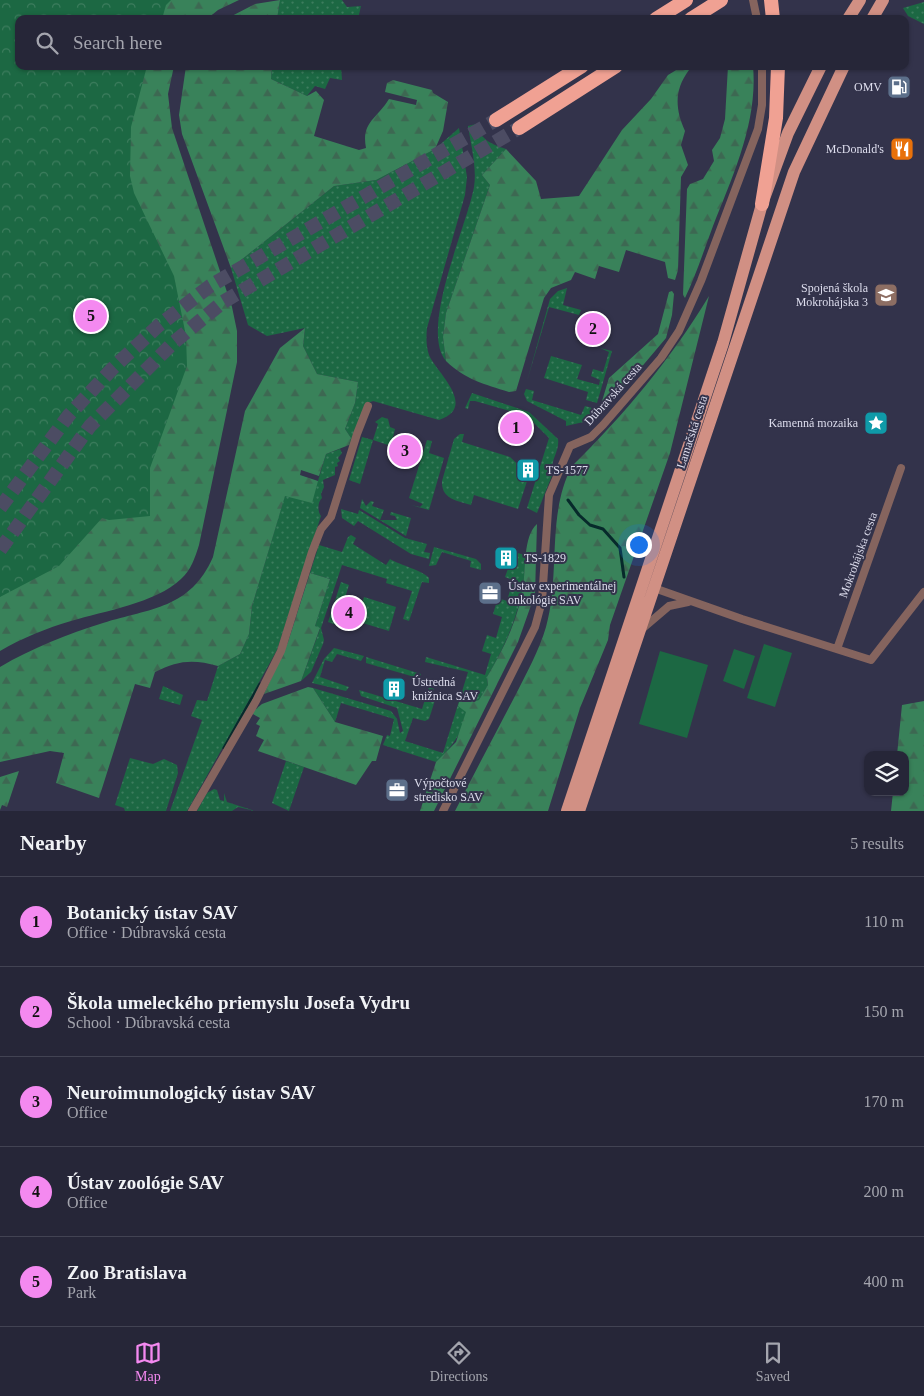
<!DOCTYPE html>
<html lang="en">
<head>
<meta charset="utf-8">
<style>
	:root { --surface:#262638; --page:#2e2e40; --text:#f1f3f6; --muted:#a4a5ae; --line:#424353; --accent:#f489f0 }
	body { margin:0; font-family:Georgia,serif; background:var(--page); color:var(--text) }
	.controls { position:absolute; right:15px; bottom:15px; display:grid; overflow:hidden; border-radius:10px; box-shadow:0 1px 4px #0004 }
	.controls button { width:45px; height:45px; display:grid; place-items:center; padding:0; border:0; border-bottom:1px solid var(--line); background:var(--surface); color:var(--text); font:25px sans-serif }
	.you { position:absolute; left:638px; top:544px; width:18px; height:18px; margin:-12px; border:4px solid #fff; border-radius:50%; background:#1a73e8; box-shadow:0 0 0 8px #1a73e833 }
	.badge { display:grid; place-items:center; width:32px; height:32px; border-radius:50%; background:var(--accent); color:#111; font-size:16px; font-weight:700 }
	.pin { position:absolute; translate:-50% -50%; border:2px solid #fff; box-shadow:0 1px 5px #0006 }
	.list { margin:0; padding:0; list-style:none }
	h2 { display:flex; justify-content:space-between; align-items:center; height:65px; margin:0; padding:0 20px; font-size:21px }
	h2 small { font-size:16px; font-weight:400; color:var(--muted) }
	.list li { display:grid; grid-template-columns:32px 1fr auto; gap:15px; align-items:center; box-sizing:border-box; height:90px; padding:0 20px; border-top:1px solid var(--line) }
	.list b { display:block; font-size:19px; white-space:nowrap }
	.list p { margin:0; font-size:16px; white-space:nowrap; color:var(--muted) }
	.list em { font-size:16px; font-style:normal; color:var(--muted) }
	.icon { flex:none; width:28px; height:28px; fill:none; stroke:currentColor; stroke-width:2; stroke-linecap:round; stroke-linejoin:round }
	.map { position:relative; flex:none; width:924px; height:811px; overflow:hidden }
	.search { position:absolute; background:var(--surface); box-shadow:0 1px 4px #0004; left:15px; right:15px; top:15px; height:55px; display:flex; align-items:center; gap:12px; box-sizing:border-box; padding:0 18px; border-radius:10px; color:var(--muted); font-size:19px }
	.sheet { height:515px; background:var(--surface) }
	nav { display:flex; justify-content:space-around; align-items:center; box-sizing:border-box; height:70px; border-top:1px solid var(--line); background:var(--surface); font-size:14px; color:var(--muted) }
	nav a { display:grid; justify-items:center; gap:2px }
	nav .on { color:var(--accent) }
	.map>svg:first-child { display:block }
</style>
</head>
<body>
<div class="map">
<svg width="924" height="811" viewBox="0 0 924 811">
	<defs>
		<pattern id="grass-dots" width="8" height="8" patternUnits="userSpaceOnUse" patternTransform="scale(1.25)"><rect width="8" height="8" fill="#1c6843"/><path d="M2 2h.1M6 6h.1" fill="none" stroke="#3d7d5e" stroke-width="1.8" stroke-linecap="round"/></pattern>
		<pattern id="forest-firs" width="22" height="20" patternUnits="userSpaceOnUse" patternTransform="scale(1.25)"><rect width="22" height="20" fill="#39825a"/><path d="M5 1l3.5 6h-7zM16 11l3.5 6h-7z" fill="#3d6852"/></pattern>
		<pattern id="park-crowns" width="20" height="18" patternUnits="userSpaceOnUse" patternTransform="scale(1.25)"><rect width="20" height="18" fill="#1c6843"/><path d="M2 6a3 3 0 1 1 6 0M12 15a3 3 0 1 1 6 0" fill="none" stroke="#3d7d5e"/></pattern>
	</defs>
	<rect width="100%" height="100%" fill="#33334b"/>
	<path fill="url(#grass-dots)" d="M280,0H342L347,7L361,6L358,19H277Z
		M924,2V24L908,16L903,8Z
		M272,66H341L342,80L330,78L325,89L315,86L307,96L271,79Z
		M476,124C481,140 491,144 506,149L482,175L490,185L446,313L443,337L446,361C419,329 467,226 474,187C477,168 471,145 468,126Z
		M459,128L467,177L465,195L427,328C426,338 426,350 431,359C441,376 476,408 439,420L373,401L365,404L351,445H349L351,438L345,429L355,403L358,382L317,374L303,346L305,328L267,336L248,325L231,268L334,186L376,180L435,149Z
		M567,288L563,305L581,310L579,315L549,307L527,381L550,299L558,291Z
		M600,348L612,351L597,403L586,400L588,392L544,378L551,356L582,365L577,379L599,385L600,380L591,376L593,369L603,372L609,352Z
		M526,389L534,391L532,400L581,415L585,406L592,408L588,421L566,426V421L527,401L524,394Z
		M472,393L529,412L558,439C560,451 549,462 553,473L537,513L527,508L549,438L527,416L475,401H470L468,409L465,408Z
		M382,417L388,419L390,427L395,429L391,446L373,440L360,484L349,480L362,437L373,440L378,424L375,422Z
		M460,434H464L462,442L510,457L529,475L518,509L474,495L471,505C457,501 441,499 442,481L454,439Z
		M427,440L432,441L429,453L444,458L429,510L411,505L420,507L423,504L409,498Z
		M340,449L342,453L338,458L340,461L337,463L338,466L335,467V475L323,480L324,487L321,494L322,498C318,501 317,511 321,516L277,650L190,806L187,811H170L202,720L191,716L197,700L207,701L218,666L240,654L249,634L252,606L285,495L318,481L326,454Z
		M362,499L366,506L371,501L374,502L372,506L384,510L380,520H397L395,516L390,515L391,512L411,518L406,536L360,508Z
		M341,509L358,514L359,510L405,538L427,544L424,552L430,553L429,559L411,554L358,521L354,526L342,518Z
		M351,535L356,538L353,544L386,565L390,559C400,565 424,571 429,578V583L422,582L409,621L403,619L412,591L386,583L387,579L342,565L321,628L324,640L323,644L311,672L301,681L320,629L315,626L330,579L310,573L319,545L342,552L348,537Z
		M434,547L476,559L481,564V570L470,567L471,561L442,552L436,565L429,566Z
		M514,552L525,555C526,599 509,640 487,677L488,685L479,700L475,701L461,697C463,701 466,707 466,712C466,729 448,752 436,762L383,745L387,735L390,736L394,719L341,703L335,722L313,688L391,711L397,719L400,733L403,731L397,708L361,696L359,690L422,709L429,687L434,689L432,695L436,697L429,719L425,721L413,718L405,741L443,753L468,672L425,662L426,657L485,675L491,654L482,651L487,635L496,638L502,617L493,614L498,598L507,601L513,580L505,577Z
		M341,582L349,585L336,625L328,622Z
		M364,597L396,607L389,631L356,621Z
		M334,648L364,656L361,661L337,654L332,662L325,660L320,677L349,687L346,691L312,683L324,659Z
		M366,657L421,674L420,676L418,678L366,663Z
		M163,686L183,695L180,705L159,699Z
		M130,758L153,764L164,759L177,765L178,773L166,811H125L124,808L115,805Z
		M286,761L304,767L289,811L272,803Z
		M214,789L217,790L220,800L224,801V793L227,802L255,811L238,807L232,811H197L207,793Z"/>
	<path fill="url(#forest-firs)" d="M0,0H239L218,10L207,19H19V66H174L168,94L172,128L232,307L237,331V362L199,545C195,558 191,570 181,579C156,603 104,611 71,621C47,628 22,638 0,651V586L52,231Z
		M280,0L277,19H226L255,4Z
		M186,66H272L271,79L307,96L316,91L324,100L314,136L359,150L366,148C361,122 377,119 389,99L416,105L417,100L385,92L387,83L393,80L432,90L433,93L448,102L443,131L435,149L376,180L334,186L231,268L182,134L179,115Z
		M728,66H753C758,122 733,175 713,226C704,250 696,275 685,298L683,295L687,189L690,184L703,179L714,161L712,150L720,138L725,119Z
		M678,69L689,70C674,90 675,109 685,131L681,145L688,165L681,177L678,270L675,280L668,278L665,262L626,250L619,272L599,266L595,279L575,272L571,280L551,288L544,298L516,391L509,392C484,384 466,380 446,361L443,337L446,313L490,185L482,175L506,149L536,181L541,199L579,196L622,130L651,99L668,75Z
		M672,291L674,294L672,315L666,338L596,421L609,378L658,334L669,292Z
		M709,296L670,453L610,625L608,640L580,708L548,811H455C475,772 495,734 515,696C526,674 539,651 546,627C561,575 546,515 572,466C624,415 671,359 709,296Z
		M305,328L303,346L317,374L358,382L355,403L345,429L351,438L349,445L326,454L319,476L301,470L300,475L318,481L312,503L285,496L252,606L249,634L240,654L218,666C194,659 178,660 155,672L150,688L135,684L99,798L56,783L64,753L50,751L0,762V667C32,648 68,634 103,623C151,608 190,609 213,557L245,411L280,348Z
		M537,524L535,594L518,642L434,811H420L436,762L456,742L466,712L458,706L461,696L475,701L479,700L488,685L487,677C503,650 518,620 523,587C526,570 523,536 537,524Z
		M310,573L330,579L315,626L320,628L301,681L264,694L288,642Z
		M308,687L313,688L335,722L383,736L376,761H372L356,785L258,751L264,740L256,736L260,726L256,724L260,718L251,713L262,704Z
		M924,701V811H891L893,792H905V755H897L902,705Z
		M19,771L7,807L2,805L0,810V777Z"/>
	<path fill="url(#park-crowns)" d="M0,0H171L166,5L162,19H19V66H147L131,127L130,176L134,193L174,276L186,336L187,366L150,468V516L109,520L102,518L59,566L0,597Z"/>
	<path fill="#1c6843" d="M764,644L792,653L775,707L747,698Z
		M734,649L755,656L744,689L723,681Z
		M660,651L708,665L687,738L639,724Z"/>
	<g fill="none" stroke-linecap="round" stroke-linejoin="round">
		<path stroke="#072a2b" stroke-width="3" d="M568,500L579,515L590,525L603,529L620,548L624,577
			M224,748L260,684"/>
		<path stroke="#4c4c63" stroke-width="14" stroke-dasharray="14 7" stroke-linecap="butt" d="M0,508L69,415L113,368L158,326L210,286L496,120
			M0,550L90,426L173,343L223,302L519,128"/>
		<path stroke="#85645e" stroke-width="8" d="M753,0L757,19
			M654,588L742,619L871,660L924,592
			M642,629L669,606L688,602
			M837,649L901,468
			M192,811L256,701L281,651L312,552L321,529L331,517L357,434L368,406
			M443,811L535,627L542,601L549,495L570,446L591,437L603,425L661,358L679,331L701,281L758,129L762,105V66"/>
		<path stroke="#d19084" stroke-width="12" d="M848,19L860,0
			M872,19L883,0
			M567,811L723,343L762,204L788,133L821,66
			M579,811L794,172L844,66"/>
		<path stroke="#f0a193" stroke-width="14" d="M771,0L773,19
			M656,19L686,0
			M691,19L721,0
			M496,120L582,66
			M519,128L616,66
			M762,204L776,118L778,66"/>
	</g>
	<defs>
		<g id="fuel-square" transform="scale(1.25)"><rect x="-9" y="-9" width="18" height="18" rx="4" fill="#5c6f8a" stroke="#33334b"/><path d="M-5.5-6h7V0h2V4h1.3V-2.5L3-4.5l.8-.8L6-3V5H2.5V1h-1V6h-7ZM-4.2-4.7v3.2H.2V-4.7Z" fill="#fff"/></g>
		<g id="restaurant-square" transform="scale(1.25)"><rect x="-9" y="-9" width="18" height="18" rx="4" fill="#e8710a" stroke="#33334b"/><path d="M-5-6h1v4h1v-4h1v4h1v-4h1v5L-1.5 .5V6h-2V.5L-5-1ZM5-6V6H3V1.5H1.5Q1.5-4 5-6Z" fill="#fff"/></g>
		<g id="school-square" transform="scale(1.25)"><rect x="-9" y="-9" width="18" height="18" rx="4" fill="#8d6e63" stroke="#33334b"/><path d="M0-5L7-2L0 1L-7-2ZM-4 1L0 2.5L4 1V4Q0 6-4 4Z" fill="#fff"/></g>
		<g id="sight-square" transform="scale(1.25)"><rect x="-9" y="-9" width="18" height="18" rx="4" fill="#0f9aa8" stroke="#33334b"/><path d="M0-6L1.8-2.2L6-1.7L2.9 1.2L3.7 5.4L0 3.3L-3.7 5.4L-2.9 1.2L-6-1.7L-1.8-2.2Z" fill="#fff"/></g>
		<g id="building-square" transform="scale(1.25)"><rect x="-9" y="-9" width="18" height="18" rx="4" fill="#0f9aa8" stroke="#33334b"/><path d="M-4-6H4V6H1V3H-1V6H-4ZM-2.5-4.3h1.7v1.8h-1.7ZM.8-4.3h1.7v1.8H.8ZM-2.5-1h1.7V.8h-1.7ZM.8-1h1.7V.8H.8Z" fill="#fff"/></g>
		<g id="office-square" transform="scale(1.25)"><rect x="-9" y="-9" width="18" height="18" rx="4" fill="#5c6f8a" stroke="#33334b"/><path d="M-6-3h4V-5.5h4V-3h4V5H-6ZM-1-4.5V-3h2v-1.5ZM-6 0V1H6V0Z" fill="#fff"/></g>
	</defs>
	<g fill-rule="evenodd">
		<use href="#fuel-square" x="899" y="87"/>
		<use href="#restaurant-square" x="902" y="149"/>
		<use href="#school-square" x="886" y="295"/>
		<use href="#sight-square" x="876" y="423"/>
		<use href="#building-square" x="528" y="470"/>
		<use href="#building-square" x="506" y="558"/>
		<use href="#office-square" x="490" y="593"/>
		<use href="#building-square" x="394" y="689"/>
		<use href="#office-square" x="397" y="790"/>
	</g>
	<g text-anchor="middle" stroke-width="4" stroke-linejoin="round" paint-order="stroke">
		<g font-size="12" fill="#dddded" stroke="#33334b" text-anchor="start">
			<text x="882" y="91" text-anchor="end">OMV</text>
			<text x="884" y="153" text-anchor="end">McDonald's</text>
			<text x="868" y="292" text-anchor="end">Spojená škola<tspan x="868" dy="14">Mokrohájska 3</tspan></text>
			<text x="858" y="427" text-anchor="end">Kamenná mozaika</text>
			<text x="546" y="474">TS-1577</text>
			<text x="524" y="562">TS-1829</text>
			<text x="508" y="590">Ústav experimentálnej<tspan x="508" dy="14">onkológie SAV</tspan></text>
			<text x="412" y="686">Ústredná<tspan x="412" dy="14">knižnica SAV</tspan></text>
			<text x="414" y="787">Výpočtové<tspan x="414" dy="14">stredisko SAV</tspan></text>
		</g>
		<g font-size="12" fill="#dddded" stroke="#33334b">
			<text transform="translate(613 394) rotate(-48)" y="4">Dúbravská cesta</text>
			<text transform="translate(692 432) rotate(-72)" y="4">Lamačská cesta</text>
			<text transform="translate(858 555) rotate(-70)" y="4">Mokrohájska cesta</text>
		</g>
	</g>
</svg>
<div class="controls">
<button><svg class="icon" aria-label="layers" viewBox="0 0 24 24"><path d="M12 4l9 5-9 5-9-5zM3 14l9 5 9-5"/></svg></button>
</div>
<div class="you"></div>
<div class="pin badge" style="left:516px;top:428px">1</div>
<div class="pin badge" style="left:593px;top:329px">2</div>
<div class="pin badge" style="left:405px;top:451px">3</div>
<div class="pin badge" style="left:349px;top:613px">4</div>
<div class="pin badge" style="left:91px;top:316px">5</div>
<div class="search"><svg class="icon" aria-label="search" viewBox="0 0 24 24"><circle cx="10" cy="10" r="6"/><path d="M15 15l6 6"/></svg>Search here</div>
</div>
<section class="sheet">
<h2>Nearby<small>5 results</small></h2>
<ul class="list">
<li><span class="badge">1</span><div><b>Botanický ústav SAV</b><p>Office · Dúbravská cesta</p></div><em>110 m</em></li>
<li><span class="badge">2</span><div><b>Škola umeleckého priemyslu Josefa Vydru</b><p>School · Dúbravská cesta</p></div><em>150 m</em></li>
<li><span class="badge">3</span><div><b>Neuroimunologický ústav SAV</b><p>Office</p></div><em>170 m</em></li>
<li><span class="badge">4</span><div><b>Ústav zoológie SAV</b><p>Office</p></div><em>200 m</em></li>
<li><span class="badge">5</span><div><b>Zoo Bratislava</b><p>Park</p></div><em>400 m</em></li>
</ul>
</section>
<nav>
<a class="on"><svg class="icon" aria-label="map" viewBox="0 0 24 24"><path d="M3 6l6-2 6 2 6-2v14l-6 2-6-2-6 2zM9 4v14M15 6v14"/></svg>Map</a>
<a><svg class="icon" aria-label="directions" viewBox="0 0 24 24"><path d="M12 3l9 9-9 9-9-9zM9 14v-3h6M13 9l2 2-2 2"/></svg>Directions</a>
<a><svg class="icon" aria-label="saved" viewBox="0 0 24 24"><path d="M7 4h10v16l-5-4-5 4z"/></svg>Saved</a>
</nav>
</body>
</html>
